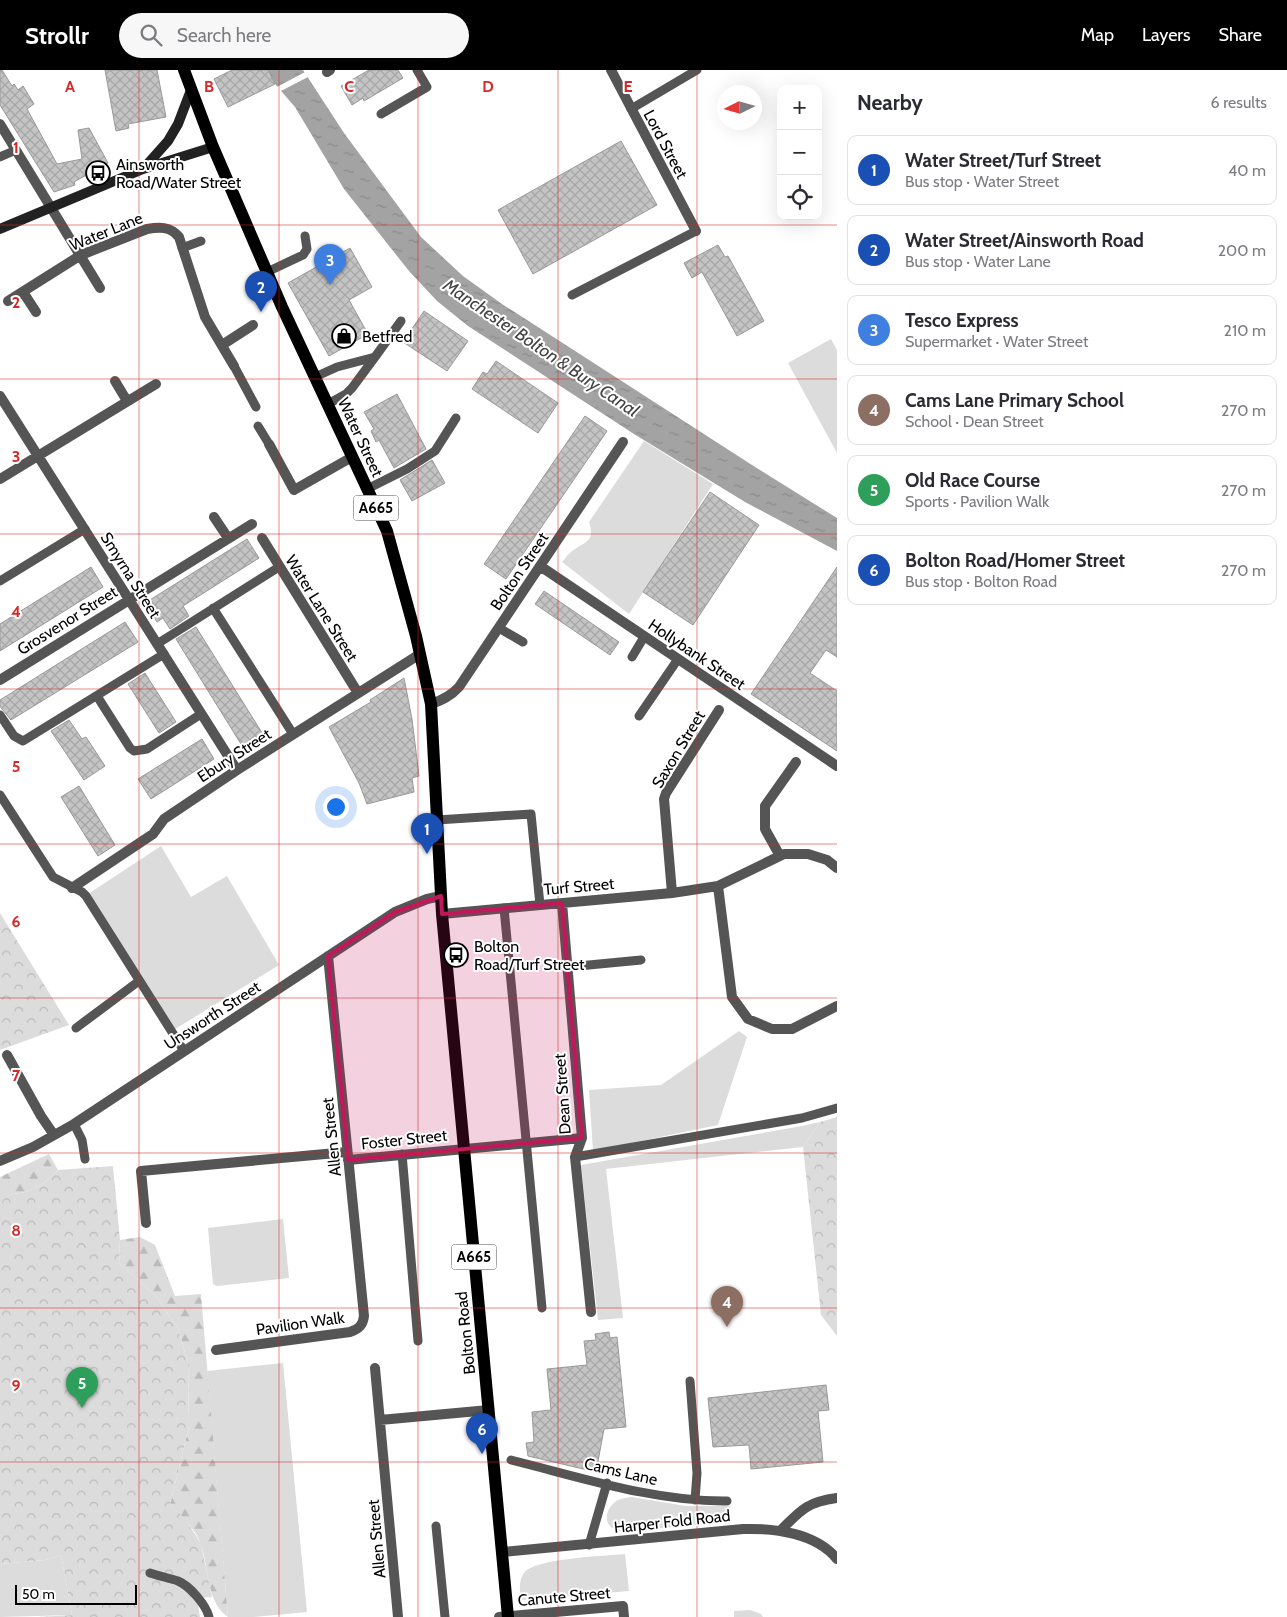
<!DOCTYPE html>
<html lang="en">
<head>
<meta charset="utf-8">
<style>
	:root { --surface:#fff; --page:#f7f7f7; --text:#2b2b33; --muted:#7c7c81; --line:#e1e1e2; --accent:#000 }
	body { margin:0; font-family:Cabin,sans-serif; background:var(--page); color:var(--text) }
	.controls { position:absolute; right:15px; top:15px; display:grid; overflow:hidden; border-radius:10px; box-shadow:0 5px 20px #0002 }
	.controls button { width:45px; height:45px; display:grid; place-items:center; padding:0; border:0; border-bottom:1px solid var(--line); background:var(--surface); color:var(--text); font:25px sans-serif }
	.compass { position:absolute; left:717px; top:15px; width:45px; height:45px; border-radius:50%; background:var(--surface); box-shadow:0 5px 20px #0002; rotate:265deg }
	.scale { position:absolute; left:15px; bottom:12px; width:122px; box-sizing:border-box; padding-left:5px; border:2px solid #000; border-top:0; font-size:14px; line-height:18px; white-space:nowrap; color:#000; -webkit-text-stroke:4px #fff; paint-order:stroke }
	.you { position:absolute; left:335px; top:736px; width:18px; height:18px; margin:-12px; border:4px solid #fff; border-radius:50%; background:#1a73e8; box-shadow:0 0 0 8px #1a73e833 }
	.badge { display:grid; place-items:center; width:32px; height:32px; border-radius:50%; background:var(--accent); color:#fff; font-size:16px; font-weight:700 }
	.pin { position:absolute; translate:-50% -41px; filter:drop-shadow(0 1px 2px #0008) }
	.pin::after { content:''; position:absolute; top:26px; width:18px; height:15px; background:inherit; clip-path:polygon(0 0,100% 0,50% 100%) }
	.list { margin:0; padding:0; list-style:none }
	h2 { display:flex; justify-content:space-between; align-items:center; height:65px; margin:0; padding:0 20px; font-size:21px }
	h2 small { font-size:16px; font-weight:400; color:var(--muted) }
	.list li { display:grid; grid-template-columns:32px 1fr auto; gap:15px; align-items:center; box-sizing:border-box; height:70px; margin:0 10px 10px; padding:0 10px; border:1px solid var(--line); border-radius:10px }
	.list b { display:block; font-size:19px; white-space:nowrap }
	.list p { margin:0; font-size:16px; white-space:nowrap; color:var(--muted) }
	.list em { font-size:16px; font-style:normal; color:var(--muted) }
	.icon { flex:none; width:28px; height:28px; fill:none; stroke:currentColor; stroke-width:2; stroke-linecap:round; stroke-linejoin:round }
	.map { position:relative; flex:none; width:837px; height:1547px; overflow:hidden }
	header { display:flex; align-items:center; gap:30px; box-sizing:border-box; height:70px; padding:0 25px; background:var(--accent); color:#fff }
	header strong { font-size:24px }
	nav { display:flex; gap:28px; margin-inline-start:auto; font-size:18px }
	.search { width:350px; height:45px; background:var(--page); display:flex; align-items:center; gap:12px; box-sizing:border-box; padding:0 18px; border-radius:28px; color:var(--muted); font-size:19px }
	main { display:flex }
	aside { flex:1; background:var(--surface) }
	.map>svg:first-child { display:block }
</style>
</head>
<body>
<header>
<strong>Strollr</strong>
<div class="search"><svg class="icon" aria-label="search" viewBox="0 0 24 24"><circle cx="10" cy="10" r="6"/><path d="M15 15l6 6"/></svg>Search here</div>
<nav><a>Map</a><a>Layers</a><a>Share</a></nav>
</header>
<main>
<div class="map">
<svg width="837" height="1547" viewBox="0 0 837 1547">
	<defs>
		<pattern id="forest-firs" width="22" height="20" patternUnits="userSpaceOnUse" patternTransform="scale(1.25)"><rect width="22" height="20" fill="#dcdcdc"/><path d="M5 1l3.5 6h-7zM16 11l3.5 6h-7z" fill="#bbb"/></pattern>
		<pattern id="park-crowns" width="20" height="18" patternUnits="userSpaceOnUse" patternTransform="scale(1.25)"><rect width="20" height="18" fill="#dcdcdc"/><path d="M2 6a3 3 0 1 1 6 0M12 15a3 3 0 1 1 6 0" fill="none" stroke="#bbb"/></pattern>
		<pattern id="water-ripples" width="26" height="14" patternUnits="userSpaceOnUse" patternTransform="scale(1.25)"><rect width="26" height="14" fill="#a3a3a3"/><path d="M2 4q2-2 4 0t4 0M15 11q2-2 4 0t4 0" fill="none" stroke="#8b8b8b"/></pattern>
		<pattern id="building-cross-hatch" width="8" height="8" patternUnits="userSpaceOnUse" patternTransform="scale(1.25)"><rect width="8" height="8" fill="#c4c4c4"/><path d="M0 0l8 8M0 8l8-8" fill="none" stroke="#a7a7a7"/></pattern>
	</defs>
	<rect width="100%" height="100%" fill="#fff"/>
	<path fill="#dcdcdc" d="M831,269L837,280V383L788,293Z
		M644,371L713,414L629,544L562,492C565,489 567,485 570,483C583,471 596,474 589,452Z
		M161,776L191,827L227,806L279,895L172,961L85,826Z
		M739,961L747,967L718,1055L593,1081L589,1020L661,1015Z
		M820,1052L803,1077L606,1099L623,1248L598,1250L581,1095L802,1056Z
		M283,1149L289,1208L217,1216L213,1214L208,1158Z
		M283,1293L307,1542L254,1547H228L207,1301Z
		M632,1427L686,1436H731L717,1453C695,1455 673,1457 652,1459C641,1460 628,1462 617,1460C603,1457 605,1440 614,1433C619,1428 626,1428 632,1427Z
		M625,1484L629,1521L521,1530C520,1521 518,1511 524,1503C535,1488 605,1486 625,1484Z
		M61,1485L72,1545L0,1547V1494L46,1490Z
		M750,1540L761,1544L763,1547H734V1541Z"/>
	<path fill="url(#forest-firs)" d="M49,1084L58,1100C48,1110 41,1116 28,1121C14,1126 12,1120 0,1133V1107Z
		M140,1167L155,1175L175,1226L201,1224L228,1547C206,1532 209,1498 201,1475C196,1459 181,1446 170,1435L189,1356L188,1294L178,1258L156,1226L119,1193L120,1170Z"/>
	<path fill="url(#park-crowns)" d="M0,843L69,955L0,980Z
		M837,1047V1266L821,1245L803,1077L820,1052Z
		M113,1096L120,1170L119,1193L156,1226L178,1258L188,1294L189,1356L170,1435L186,1450L201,1474L212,1527L197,1528L200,1547H38L72,1545L61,1485L46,1490L0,1494V1133C12,1120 14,1126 28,1121C41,1116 48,1110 58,1100Z"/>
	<path fill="url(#water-ripples)" d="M268,0H303L344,63L421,167L463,206L502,234L752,395L837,448V481L745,432L634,364L468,256L437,231L409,201L344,119L295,37L275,14Z"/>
	<path fill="#fff" d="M307,1L310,6L279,22L275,18Z"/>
	<path fill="url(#building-cross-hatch)" stroke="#999" d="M0,0H2L12,16L14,14L18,20L23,16L34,34L27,39L57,94L82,89L78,60L89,58L108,93L74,112L75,115L54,122L0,35Z
		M105,0H157L166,47L128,54L129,58L116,61Z
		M232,0H268L275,14L228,37L214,9Z
		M369,0H398L403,8L364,31L363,28L352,35L341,16Z
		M621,71L657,135L533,204L498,140Z
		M718,175L725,187L728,186L764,251L737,266L702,202L692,208L684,193Z
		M350,178L372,217L349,230L368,264L329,286L288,213Z
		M424,241L468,271L447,301L403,272Z
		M496,291L558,333L538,363L472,319L483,302L487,304Z
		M397,324L426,379L394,398L379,370L376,372L371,361L374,359L364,342Z
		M585,346L607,361L506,509L484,494Z
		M432,390L445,413L412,431L400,410Z
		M710,422L759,455L693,555L643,522Z
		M247,469L259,488L183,536L189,546L170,559L163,548L157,552L145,533Z
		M91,497L103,517L0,581V554Z
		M837,497V587L826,580L810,603L837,621V681L751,624Z
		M544,521L619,572L610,585L535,534Z
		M125,552L138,572L11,650L2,639L0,636V630Z
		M196,557L264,666L244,679L176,569Z
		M145,603L176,652L159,663L128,614Z
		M404,608L412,649L419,706L412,708L414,722L367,734L359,713L329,657L371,632L370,630Z
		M69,650L82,669L86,667L105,696L84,710L51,661Z
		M202,669L214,689L151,729L138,709Z
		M79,716L115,775L98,786L61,727Z
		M609,1262L610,1268L617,1267L626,1357L604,1359L596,1402L528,1386L526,1373L534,1372L532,1342L551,1340L547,1299L587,1295L584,1271L596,1270L595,1264Z
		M826,1315L829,1340L818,1341L823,1392L751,1399L749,1375L713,1377L708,1328Z"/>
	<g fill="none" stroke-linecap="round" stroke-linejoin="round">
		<path stroke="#555" stroke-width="9" d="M631,39L697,0
			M381,44L427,17L417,0
			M0,87L16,80
			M182,178L201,171
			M267,202L303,185L307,179L305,166
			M572,225L696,161
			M375,287L401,251
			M234,296L256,337
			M315,307L337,297L375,287L352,318L346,324L328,334
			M258,356L269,374
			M367,419L407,399L435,381L456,348
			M0,511L85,459
			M213,538L293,664
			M499,558L523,572
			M157,574L279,497
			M632,587L644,567
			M97,626L130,678L134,681L147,679L201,644
			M0,645L14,666L23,671L164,584
			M639,646L678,589
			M0,725L53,807L82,822L86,826L184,981
			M437,750L531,744L540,835
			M504,838L542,1238
			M568,897L641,890
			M76,958L139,911
			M74,1054L82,1070L85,1089
			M402,1084L418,1271
			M575,1087L802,1048L837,1038
			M690,1311L697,1403L695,1430
			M511,1390C580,1407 655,1432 727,1431
			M436,1456L445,1547
			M589,1475L607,1413
			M150,1503C159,1506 169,1508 178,1511C190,1516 206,1535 209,1547"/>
		<path stroke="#555" stroke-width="10" d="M611,0L696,161
			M327,2L330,0
			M0,54L100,218
			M23,222L36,242
			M8,231L81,185L147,159C159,157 170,156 179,167L205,247L234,296
			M222,275L253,255
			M115,311L127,331
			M0,326L237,700
			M269,374L294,420L352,387
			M0,409L156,314
			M214,447L228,468
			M262,468L358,623
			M540,496L837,696
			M0,610L252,454
			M431,634C442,630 451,626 459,617L623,372
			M780,786L765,759V736L796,692
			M718,816L732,927L748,949L772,959H792L837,936
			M72,818L153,764L164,749L237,700L420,584
			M672,823L664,729L666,723L719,640
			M562,833L582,1068L575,1087L591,1242
			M442,844L672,823L718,816L784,784H808L827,790L837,798
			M7,985L41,1046L54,1065
			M348,1090L582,1068
			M0,1091L33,1077L74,1054L395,842L427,829L441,826
			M146,1153L141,1101L347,1082
			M216,1280L350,1262C359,1259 363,1255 364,1246L328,886
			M375,1298L398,1547
			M380,1350L489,1340
			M781,1460C801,1440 807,1432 837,1428
			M502,1482L743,1459C775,1458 816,1463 837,1489
			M499,1547L623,1536L624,1547"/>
		<path stroke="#222" stroke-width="10" d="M144,98L168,71L178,54L191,20
			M0,159L143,99L213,77"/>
		<path stroke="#000" stroke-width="12" d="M184,0L213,77L282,237L387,461L416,566L431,634L442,844L508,1547"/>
	</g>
	<path fill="#c2185b" fill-opacity="0.2" stroke="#c2185b" stroke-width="4" stroke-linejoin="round" d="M441,826L442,844L562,833L582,1068L348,1090L328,886L395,842Z"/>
	<path fill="none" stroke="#d62828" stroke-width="1" stroke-opacity="0.55" d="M139,0V1547M279,0V1547M418,0V1547M558,0V1547M697,0V1547M0,155H837M0,309H837M0,464H837M0,619H837M0,774H837M0,928H837M0,1083H837M0,1238H837M0,1392H837"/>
	<defs>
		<g id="bus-ring" transform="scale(1.25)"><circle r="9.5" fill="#fff" stroke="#000" stroke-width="1.5"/><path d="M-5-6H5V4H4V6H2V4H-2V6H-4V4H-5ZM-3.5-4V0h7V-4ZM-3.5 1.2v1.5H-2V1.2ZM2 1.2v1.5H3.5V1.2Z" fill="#000"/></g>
		<g id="shop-ring" transform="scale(1.25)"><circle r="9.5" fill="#fff" stroke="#000" stroke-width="1.5"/><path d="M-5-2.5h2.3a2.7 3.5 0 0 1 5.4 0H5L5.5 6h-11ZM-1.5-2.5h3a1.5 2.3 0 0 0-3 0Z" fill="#000"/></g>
	</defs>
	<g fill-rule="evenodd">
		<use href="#bus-ring" x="98" y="103"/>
		<use href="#shop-ring" x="344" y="266"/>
		<use href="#bus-ring" x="456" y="885"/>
	</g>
	<g text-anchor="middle" stroke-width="4" stroke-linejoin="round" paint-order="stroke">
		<g fill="#fff" stroke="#4c4c4c" stroke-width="1">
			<rect x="353.5" y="425.5" width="45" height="25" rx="4"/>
			<rect x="451.5" y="1174.5" width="45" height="25" rx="4"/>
		</g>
		<g font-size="15" font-weight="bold" fill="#000">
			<text x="376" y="443">A665</text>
			<text x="474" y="1192">A665</text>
		</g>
		<g font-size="16" fill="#000" stroke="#fff">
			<text transform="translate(666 74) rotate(62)" y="6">Lord Street</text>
			<text transform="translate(106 161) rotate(-22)" y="6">Water Lane</text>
			<text transform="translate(361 367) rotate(65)" y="6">Water Street</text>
			<text transform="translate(519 501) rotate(-56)" y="6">Bolton Street</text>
			<text transform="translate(131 505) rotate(58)" y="6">Smyrna Street</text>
			<text transform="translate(322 538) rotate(58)" y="6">Water Lane Street</text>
			<text transform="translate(67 550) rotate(-32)" y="6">Grosvenor Street</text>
			<text transform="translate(697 584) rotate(34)" y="6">Hollybank Street</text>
			<text transform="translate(678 679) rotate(-59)" y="6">Saxon Street</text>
			<text transform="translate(234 685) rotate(-33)" y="6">Ebury Street</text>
			<text transform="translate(579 816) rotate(-5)" y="6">Turf Street</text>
			<text transform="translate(212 945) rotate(-33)" y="6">Unsworth Street</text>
			<text transform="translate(562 1024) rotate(-94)" y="6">Dean Street</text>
			<text transform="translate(331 1067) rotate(-96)" y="6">Allen Street</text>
			<text transform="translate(404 1069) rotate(-6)" y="6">Foster Street</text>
			<text transform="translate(300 1253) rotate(-8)" y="6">Pavilion Walk</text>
			<text transform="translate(465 1263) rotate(-96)" y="6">Bolton Road</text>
			<text transform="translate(621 1401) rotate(13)" y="6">Cams Lane</text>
			<text transform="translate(672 1451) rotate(-6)" y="6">Harper Fold Road</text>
			<text transform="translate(376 1469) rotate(-95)" y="6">Allen Street</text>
			<text transform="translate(564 1526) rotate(-5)" y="6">Canute Street</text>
		</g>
		<g font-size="16" fill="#000" stroke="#fff" text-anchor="start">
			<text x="116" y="100">Ainsworth<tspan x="116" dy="18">Road/Water Street</tspan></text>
			<text x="362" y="272">Betfred</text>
			<text x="474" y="882">Bolton<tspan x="474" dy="18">Road/Turf Street</tspan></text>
		</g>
		<g font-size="18" font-style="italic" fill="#444" stroke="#fff">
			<text transform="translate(541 278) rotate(34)" y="6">Manchester Bolton &amp; Bury Canal</text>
		</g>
	</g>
	<g font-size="16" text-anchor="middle" font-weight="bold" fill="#d62828" stroke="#fff" stroke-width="4" stroke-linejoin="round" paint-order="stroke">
		<text x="70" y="22">A</text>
		<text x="209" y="22">B</text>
		<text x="349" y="22">C</text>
		<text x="488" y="22">D</text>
		<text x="628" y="22">E</text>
		<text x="16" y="83">1</text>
		<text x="16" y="238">2</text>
		<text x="16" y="392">3</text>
		<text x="16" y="547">4</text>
		<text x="16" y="702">5</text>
		<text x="16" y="857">6</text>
		<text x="16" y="1011">7</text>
		<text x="16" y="1166">8</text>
		<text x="16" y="1321">9</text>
	</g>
</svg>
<div class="controls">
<button>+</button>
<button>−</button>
<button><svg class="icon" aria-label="locate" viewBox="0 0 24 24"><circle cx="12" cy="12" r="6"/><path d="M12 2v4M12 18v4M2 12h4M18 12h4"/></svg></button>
</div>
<svg class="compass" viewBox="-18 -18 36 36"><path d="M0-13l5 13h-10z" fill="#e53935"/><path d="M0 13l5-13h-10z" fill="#7c7c81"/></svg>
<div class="scale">50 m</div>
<div class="you"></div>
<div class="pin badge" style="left:427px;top:784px;background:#1a4fb4">1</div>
<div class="pin badge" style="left:261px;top:242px;background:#1a4fb4">2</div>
<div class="pin badge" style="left:330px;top:215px;background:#3f7fe0">3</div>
<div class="pin badge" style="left:727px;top:1257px;background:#8d6e63">4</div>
<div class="pin badge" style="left:82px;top:1338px;background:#2e9e5b">5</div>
<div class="pin badge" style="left:482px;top:1384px;background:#1a4fb4">6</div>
</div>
<aside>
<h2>Nearby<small>6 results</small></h2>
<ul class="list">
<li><span class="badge" style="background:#1a4fb4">1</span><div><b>Water Street/Turf Street</b><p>Bus stop · Water Street</p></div><em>40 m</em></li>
<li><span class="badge" style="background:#1a4fb4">2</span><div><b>Water Street/Ainsworth Road</b><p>Bus stop · Water Lane</p></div><em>200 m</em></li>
<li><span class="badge" style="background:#3f7fe0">3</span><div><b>Tesco Express</b><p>Supermarket · Water Street</p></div><em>210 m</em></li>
<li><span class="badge" style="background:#8d6e63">4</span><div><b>Cams Lane Primary School</b><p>School · Dean Street</p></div><em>270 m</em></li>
<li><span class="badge" style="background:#2e9e5b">5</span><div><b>Old Race Course</b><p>Sports · Pavilion Walk</p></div><em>270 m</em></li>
<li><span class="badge" style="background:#1a4fb4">6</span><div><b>Bolton Road/Homer Street</b><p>Bus stop · Bolton Road</p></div><em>270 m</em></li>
</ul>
</aside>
</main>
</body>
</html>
